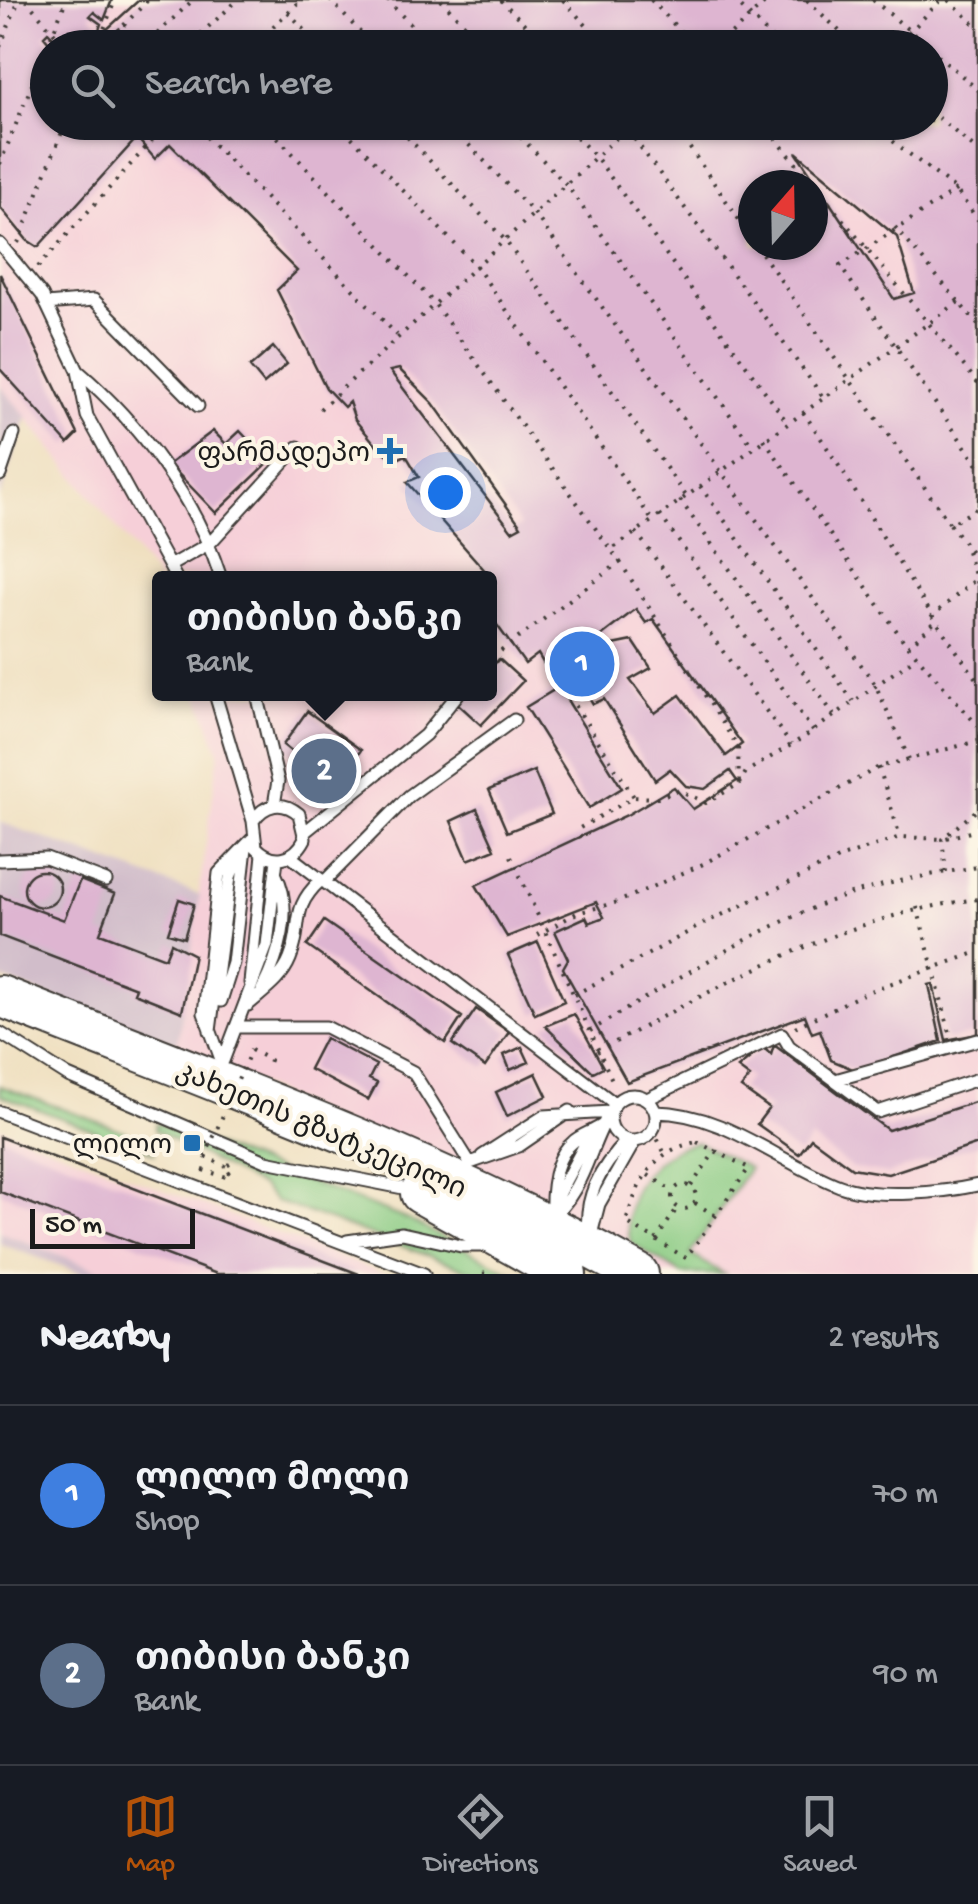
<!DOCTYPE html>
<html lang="en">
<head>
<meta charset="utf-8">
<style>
	:root { --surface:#171b24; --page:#20242c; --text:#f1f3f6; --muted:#9ea1a6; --line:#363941; --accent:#b45309 }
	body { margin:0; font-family:"Gochi Hand","Noto Sans Georgian",sans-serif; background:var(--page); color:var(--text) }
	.compass { position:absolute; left:738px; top:170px; width:90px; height:90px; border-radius:50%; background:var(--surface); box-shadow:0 2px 8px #0004; rotate:20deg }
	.scale { position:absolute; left:30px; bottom:25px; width:165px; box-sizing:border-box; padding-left:10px; border:5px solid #1c1c1c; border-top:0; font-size:28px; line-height:35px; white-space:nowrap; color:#1c1c1c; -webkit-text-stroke:8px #fcf5e5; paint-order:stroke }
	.you { position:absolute; left:445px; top:492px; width:35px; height:35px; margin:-25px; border:8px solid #fff; border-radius:50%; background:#1a73e8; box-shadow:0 0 0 15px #1a73e833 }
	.badge { display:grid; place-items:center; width:65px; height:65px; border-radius:50%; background:var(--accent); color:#fff; font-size:32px; font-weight:700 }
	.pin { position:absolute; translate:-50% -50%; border:5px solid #fff; box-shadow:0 2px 10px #0006 }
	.popup { position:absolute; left:152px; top:571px; width:345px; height:130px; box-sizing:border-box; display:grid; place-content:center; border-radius:10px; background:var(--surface); filter:drop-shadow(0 2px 8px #0005); font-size:32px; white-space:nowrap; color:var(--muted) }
	.popup b { font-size:38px; color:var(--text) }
	.popup::after { content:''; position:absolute; left:50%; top:100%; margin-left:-20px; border:20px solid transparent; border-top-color:var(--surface) }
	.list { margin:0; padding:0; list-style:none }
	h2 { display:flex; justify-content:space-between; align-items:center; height:130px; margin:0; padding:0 40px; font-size:42px }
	h2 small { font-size:32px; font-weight:400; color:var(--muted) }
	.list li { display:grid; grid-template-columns:65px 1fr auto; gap:30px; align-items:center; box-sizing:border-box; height:180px; padding:0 40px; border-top:2px solid var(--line) }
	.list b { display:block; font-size:38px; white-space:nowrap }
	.list p { margin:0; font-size:32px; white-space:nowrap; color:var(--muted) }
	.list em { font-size:32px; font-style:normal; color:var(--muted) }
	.icon { flex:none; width:55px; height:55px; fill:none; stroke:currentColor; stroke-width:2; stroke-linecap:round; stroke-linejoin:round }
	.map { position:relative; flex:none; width:978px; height:1274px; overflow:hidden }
	.search { position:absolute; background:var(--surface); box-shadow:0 2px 8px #0004; left:30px; right:30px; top:30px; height:110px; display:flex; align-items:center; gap:25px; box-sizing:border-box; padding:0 35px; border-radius:55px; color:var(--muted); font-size:38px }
	.sheet { height:490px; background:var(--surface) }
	nav { display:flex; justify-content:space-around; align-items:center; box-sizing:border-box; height:140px; border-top:2px solid var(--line); background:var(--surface); font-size:28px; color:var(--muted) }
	nav a { display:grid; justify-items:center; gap:5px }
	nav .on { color:var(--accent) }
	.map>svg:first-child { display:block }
</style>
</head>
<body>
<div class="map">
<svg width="978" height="1274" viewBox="0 0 978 1274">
	<rect width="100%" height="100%" fill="#fcf5e5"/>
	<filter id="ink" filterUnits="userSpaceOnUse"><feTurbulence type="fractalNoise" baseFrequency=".01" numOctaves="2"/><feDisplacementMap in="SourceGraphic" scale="20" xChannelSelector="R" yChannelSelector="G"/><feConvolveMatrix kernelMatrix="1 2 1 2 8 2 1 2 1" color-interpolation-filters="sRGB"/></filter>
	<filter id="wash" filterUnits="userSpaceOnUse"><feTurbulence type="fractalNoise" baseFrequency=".0048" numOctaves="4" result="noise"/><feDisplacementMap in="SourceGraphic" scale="40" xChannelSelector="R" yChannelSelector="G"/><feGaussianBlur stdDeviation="2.25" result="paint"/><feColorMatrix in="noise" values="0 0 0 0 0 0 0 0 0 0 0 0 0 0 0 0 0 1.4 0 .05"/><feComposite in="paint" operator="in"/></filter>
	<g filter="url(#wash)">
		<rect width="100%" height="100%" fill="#efdfbf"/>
		<path fill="#f6cfd8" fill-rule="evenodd" d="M0,0H978V1274H656L177,1045L219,752L198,694H489V578H159V586L155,575L0,386ZM48,48H930V122H48ZM753,185H813V245H753Z
			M0,1128L384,1274H110L0,1232Z"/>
		<path fill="#d1bdca" d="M0,386L27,417L0,498Z
			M0,822L200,895L177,1045L0,978Z
			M0,1232L110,1274H84L0,1244Z"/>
		<path fill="#88ca82" stroke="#52734f" stroke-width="2.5" d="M0,1086L124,1131L156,1154L0,1095Z
			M156,1123L408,1220L515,1274H479L275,1201L262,1187L155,1130Z
			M697,1142L749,1168L690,1254L724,1274H682L631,1243C616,1198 653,1150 697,1142Z"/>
		<g id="blocks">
			<path fill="#deb5d1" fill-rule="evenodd" d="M0,0H112L104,20L94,12L90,16L101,24L95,42L63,48L48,32L44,36L54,48H48V122H930V48H108L112,44L104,32L139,0H978V1034L946,1040L933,984L929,985L941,1041L855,1070L831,1060L820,1030L812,1033L805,1015L627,1082L563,968L568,959L555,931L586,917L589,923L604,917L596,902L507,937L476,885L627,815L674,787L693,809L737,781L730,771L705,789L686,786L670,769L655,780L604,699L593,704L571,666L552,678L538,654L525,664L489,614V586L495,582L407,482L419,477L406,455L395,460L377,446L355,420L349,402L344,407L326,388L277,290L297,271L170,144L155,159L137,138L38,247L27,240L0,207ZM796,152L897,237L914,293L894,299ZM753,185H813V245H753ZM399,369L433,403L521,526L512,531L390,371ZM636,609L646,623L653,619L742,744L726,756L680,695L655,713L630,680L651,668L633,641L603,647L597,639Z
				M0,274L78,434L68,444L0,369Z
				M273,347L287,364L264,384L250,367Z
				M213,431L226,444L240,431L269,462L216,513L169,464Z
				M499,659L523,681L481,725L457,703L466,694H489V670Z
				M559,687L622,788L589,808L526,707Z
				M307,711L361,750L327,796L304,779L299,758L283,745Z
				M534,771L552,814L507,832L489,790Z
				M477,809L495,849L468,860L451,821Z
				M24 889a18 18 0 1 1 36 0a18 18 0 1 1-36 0Z
				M80,880L115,894L100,933L165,958L171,943L194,955L182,1012L134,993L136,988L0,936V896L64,920Z
				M179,899L194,904L184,938L168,933Z
				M324,921L462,1017L445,1043L307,946Z
				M538,942L564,1001L535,1014L508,955Z
				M476,1009L509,1032L485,1067L452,1044Z
				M574,1014L603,1067L593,1072L545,1026Z
				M325,1038L376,1065L369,1079L377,1083L368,1100L309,1069Z
				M774,1045L888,1130L978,1101V1144L888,1174L852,1168L811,1138L799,1154L757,1124L769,1108L741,1088L750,1077L738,1068L763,1047L771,1055Z
				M522,1047L529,1062L510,1070L504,1055Z
				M536,1073L547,1096L507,1116L496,1092Z
				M0,1137L359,1274H217L0,1192Z"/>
		</g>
	</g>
	<g filter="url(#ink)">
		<use href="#blocks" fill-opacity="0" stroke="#3c3934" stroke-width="2.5"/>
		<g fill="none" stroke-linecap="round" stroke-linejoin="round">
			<g stroke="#3c3934" stroke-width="15">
				<path id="lane" d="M0,244L42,295L78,371L87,416L176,578
					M46,304L94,300L198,406
					M78,371C140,424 196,500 221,578
					M0,475L14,434
					M171,565L210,543L298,447
					M215,694L253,821L256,847C273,865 294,860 305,839L299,814C283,800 265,803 253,821
					M257,694L278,781L274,805
					M306,831L425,735L458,694
					M290,856L614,1103
					M0,860L46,858L106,881
					M324,882L409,796L514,720
					M250,983L263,854
					M262,990C279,956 294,910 276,875
					M221,1001L233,963L246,848
					M248,1005C264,991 282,979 290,959C304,925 289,910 320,881
					M238,1027H326L413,1072L470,1163L519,1146L570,1111
					M210,1031L230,877L238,857
					M0,1033L68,1076L266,1161L413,1190
					M223,1061L267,945L277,859
					M222,1062L204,1013L219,873L252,839
					M835,1080L978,1040
					M610 1118a23 23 0 1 1 46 0a23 23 0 1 1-46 0Z
					M647,1099L782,1034L789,1046L878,1112L978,1079
					M0,1112L424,1274
					M656,1112C725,1113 778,1162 840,1186C875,1199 942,1193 978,1185
					M482,1156L544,1116L610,1112
					M555,1200L591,1133
					M552,1218C551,1194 553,1158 573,1142C580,1135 592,1132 601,1126
					M549,1219C585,1191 588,1148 610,1112
					M591,1235L599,1204L635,1141
					M589,1238C582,1199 600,1168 627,1140
					M347,1241L402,1233L461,1246H487"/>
			</g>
			<g stroke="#3c3934" stroke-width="44">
				<path id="highway" d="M0,996C215,1082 436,1160 638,1274
					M421,1193L566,1274"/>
			</g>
			<path stroke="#3c3934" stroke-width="4" stroke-dasharray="2.5 8" stroke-linecap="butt" d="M26,0L67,48
				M330,0L375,48
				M387,0L433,48
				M441,0L488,48
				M501,0L548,48
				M563,0L607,48
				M651,0L696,48
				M734,0L782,48
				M807,0L857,48
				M873,0L930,48
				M949,0L978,27
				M288,12L322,48
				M118,28L133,48
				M0,47L19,0
				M97,48L115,0
				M102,48L148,0
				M142,48L193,0
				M185,48L238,0
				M250,48L301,0
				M716,48L768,0
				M894,48L941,0
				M930,48L978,90
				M930,111L978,151
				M192,122L397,335
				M263,122L434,303L611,550
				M337,122L476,266L652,520
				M393,122L505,240L686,496
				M447,122L534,213L875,684L909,759
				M506,122L566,184L753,447
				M562,122L596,157L787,422
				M622,122L823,397
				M672,122L753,240
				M762,122L978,383
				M868,122L956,190L978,220
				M0,164L66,0
				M956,190L840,266L978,465
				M895,227L978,325
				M18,243L66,122
				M756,245L950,524L978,508
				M38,267L169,122
				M320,409L634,122
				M803,412C864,499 913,595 978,680
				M764,439L903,640L978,726
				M700,486L853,701
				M680,500L834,715
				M660,515L813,731
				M950,524L978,561
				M636,532L791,745
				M967,551L978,584
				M620,562L738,747L739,784L706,803L679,790L658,798L634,797
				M931,617L975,580
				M908,646L934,623
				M501,651L620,562L611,550L960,301
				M564,688L634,797L578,829
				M879,767L900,837
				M739,784L746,772L806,736L917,656
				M511,856L612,1080
				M946,872L942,839L978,809
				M917,907L950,1033
				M537,935L577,913L618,902L703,864L879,767L978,741
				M574,995L703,924L842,857L900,837L942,839L978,830
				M795,1027L867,992L978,952
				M590,1031C664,987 740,938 820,905C871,885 925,875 978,867
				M251,1050L270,1060L267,1068
				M597,1052C719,986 840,916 978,899
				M653,1130L664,1152
				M697,1142L749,1168L686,1258L626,1222C638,1182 652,1150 697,1142Z
				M205,1157L226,1166
				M230,1164L226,1166L233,1179
				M203,1170L233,1179
				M648,1175L673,1191
				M672 1197a12 12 0 1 1 24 0a12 12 0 1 1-24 0Z
				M691,1186L716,1150
				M695,1203L716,1216
				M656,1240L678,1207
				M483,1274L493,1271"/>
			<use href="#lane" stroke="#fff" stroke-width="11"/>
			<use href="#highway" stroke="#fff" stroke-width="40"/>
			<path stroke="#3c3934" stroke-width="4" stroke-dasharray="2.5 8" stroke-linecap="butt" d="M205,1157L251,1050"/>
		</g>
	</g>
	<g fill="#1f6fb2" stroke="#fcf5e5" stroke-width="4">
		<path d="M385 436h10v10h10v10h-10v10h-10v-10h-10v-10h10z"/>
		<rect x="182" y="1133" width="20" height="20" rx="5"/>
	</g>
	<g text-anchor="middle" stroke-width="8" stroke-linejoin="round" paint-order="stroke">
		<g font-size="28" fill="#1c1c1c" stroke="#fcf5e5" text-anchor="end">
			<text x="370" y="461">ფარმადეპო</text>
			<text x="172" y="1153">ლილო</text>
		</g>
		<g font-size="28" fill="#1c1c1c" stroke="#fcf5e5">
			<text transform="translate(322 1128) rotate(23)" y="10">კახეთის გზატკეცილი</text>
		</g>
	</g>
</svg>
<svg class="compass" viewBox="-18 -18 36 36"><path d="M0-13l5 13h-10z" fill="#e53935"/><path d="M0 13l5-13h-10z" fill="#9ea1a6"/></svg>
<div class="scale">50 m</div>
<div class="you"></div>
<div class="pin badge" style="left:582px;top:664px;background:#3f7fe0">1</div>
<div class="pin badge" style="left:324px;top:771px;background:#5c6f8a">2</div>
<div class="popup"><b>თიბისი ბანკი</b>Bank</div>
<div class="search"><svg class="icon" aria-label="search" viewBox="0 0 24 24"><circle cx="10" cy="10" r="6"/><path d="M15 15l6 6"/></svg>Search here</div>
</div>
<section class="sheet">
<h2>Nearby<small>2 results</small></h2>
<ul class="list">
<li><span class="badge" style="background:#3f7fe0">1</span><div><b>ლილო მოლი</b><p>Shop</p></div><em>70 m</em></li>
<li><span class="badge" style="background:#5c6f8a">2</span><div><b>თიბისი ბანკი</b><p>Bank</p></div><em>90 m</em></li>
</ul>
</section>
<nav>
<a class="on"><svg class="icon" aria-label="map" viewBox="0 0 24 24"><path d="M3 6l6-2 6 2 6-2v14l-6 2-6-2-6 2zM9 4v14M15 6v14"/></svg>Map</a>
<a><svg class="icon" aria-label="directions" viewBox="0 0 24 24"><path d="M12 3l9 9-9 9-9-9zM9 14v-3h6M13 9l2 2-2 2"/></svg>Directions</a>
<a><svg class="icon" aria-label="saved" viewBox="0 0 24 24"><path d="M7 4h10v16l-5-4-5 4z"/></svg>Saved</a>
</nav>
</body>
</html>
